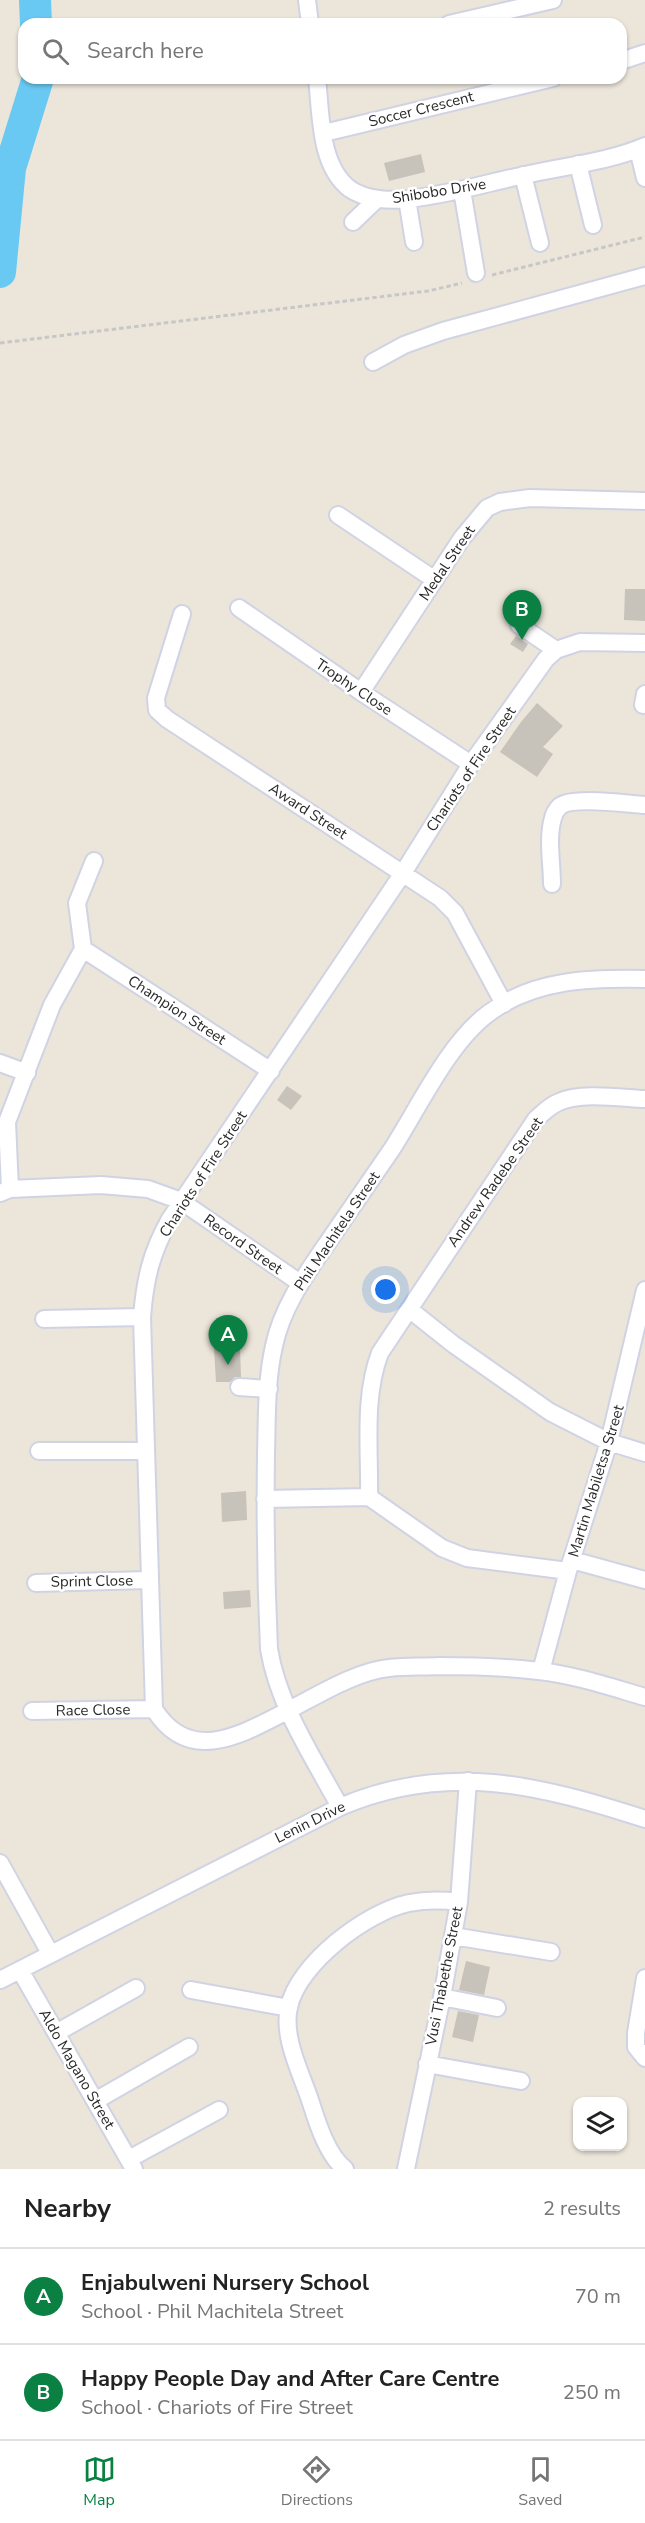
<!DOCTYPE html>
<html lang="en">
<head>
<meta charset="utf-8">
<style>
	:root { --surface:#fff; --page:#f6f6f6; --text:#222; --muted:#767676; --line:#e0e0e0; --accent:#0b8043 }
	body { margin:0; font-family:"Nunito Sans",sans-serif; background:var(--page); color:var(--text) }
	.controls { position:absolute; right:18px; bottom:18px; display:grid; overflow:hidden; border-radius:12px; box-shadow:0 2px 4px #0004 }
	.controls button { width:54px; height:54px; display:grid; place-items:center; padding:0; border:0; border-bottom:2px solid var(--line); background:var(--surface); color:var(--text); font:30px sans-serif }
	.you { position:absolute; left:386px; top:1290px; width:21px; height:21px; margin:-15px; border:4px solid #fff; border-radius:50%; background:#1a73e8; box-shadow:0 0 0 9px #1a73e833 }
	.badge { display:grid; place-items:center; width:39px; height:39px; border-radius:50%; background:var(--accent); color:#fff; font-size:20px; font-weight:700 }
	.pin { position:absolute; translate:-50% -50px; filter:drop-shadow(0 2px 3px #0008) }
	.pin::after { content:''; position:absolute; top:32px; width:21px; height:18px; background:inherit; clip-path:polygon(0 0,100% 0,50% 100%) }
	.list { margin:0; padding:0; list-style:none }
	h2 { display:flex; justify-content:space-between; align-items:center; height:78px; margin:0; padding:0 24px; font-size:26px }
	h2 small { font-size:20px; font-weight:400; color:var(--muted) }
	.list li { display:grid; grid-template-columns:39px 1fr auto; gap:18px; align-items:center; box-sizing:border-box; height:96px; padding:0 24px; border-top:2px solid var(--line) }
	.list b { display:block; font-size:22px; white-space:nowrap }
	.list p { margin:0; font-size:20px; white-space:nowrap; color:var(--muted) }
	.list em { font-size:20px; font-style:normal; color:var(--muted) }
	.icon { flex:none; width:33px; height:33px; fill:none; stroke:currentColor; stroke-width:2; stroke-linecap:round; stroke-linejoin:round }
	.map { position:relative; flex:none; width:645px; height:2169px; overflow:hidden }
	.search { position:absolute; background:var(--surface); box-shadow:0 2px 4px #0004; left:18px; right:18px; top:18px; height:66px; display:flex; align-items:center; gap:15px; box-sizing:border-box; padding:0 21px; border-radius:18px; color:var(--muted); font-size:22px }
	.sheet { height:270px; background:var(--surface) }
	nav { display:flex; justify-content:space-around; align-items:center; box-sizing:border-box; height:84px; border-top:2px solid var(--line); background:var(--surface); font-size:16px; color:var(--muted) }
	nav a { display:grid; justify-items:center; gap:3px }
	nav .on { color:var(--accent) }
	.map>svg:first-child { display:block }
</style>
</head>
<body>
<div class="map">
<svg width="645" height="2169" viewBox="0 0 645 2169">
	<rect width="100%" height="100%" fill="#ece5da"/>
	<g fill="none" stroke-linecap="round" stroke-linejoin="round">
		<path stroke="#69c9f2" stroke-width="32" d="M35,0L36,24
			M0,272L10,168L38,78"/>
	</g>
	<path fill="#c7c2ba" d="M421,154L425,172L389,181L384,163Z
		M625,589H645V621L624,620Z
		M516,636L528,644L523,652L510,644Z
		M537,703L563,726L543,747L553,754L537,777L500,752L521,722Z
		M287,1086L302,1096L291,1110L277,1100Z
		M240,1348L241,1377H235L230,1382H216L214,1349Z
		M246,1491L247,1520L222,1522L221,1493Z
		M250,1590L251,1607L224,1609L223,1592Z
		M466,1961L490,1967L484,1995L459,1990Z
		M458,2011L479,2015L473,2042L452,2037Z"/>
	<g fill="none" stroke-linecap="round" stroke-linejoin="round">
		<g stroke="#d0d3e3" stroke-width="20">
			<path id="minor" d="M307,0L310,24
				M449,24L553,0
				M621,61L645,53
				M317,78C321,113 319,166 350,189C366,200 390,201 408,199C448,195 486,183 525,175C564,166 608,162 645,146
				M324,133L553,78
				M638,149L645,178
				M578,164L593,225
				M523,175L540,243
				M462,190L476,273
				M407,199L414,242
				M353,222L377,199
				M373,362L404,345L443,331L645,276
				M338,515L435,580
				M239,608L361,692L471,764
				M182,614L156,698L157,710L167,719L440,898L455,913L504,1004
				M519,625L556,650
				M645,643L580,642L556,650L546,659L471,764L403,873L170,1219C151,1253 145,1279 142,1317L154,1709C190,1767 244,1733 289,1710C318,1695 357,1671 389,1668C406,1666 423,1667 439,1666C472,1666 506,1667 539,1671C575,1675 610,1687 645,1697
				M361,692L462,538L487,508L500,502L530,498L645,501
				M643,705L645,694
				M552,884C552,864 547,838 553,818C554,814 557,809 560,806C574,796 627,804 645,805
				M83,949L271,1071
				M0,1063L27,1073
				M10,1189L7,1122L52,1005L83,949L77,903L94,861
				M0,1193L10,1189L101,1185L148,1189L181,1201L300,1283
				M409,1309L453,1344L550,1412L609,1442L645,1453
				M44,1319L142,1317
				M239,1387L269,1389
				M39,1451H145
				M369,1497C370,1450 363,1397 380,1353L536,1119C543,1113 549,1106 559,1102C581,1092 621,1098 645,1099
				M265,1499L369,1497L442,1548L467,1558L568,1571
				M572,1560L645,1580
				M36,1583L148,1580
				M541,1671L568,1571L609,1442L645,1290
				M32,1711L154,1709
				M340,1807C313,1757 278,1705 269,1649C266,1584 265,1519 266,1454C267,1418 266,1381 274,1346C282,1307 306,1274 328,1242C349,1211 371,1180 392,1149C419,1107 449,1042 489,1013C534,979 591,978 645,979
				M0,1863L50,1953
				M453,1936L551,1952
				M20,1970L134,2169
				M645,1978L636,2033V2047L645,2058
				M0,1980L340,1807C447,1761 539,1785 645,1819
				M191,1990L289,2008
				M442,1997L497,2008
				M56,2033L136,1988
				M427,2064L521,2081
				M95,2101L189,2047
				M129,2159L219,2110
				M345,2169C327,2155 317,2122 310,2100C301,2073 282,2037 289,2007C298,1964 366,1912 409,1903C425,1900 442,1900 459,1902
				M406,2169L442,1997L459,1902L468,1781"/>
		</g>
		<path stroke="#c7c7c7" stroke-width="3" stroke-dasharray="4.5 3" stroke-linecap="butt" d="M492,275L645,237
			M0,343L428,291L462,283"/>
		<use href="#minor" stroke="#fff" stroke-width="16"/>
	</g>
	<g text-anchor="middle" stroke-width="5" stroke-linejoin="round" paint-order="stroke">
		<g font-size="15" fill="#292929" stroke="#fff">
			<text transform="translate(421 109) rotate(-14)" y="5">Soccer Crescent</text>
			<text transform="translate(439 191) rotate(-9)" y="5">Shibobo Drive</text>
			<text transform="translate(447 563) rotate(-56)" y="5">Medal Street</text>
			<text transform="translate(354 687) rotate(34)" y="5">Trophy Close</text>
			<text transform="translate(471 769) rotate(-56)" y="5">Chariots of Fire Street</text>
			<text transform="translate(308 811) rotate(33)" y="5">Award Street</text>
			<text transform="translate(177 1010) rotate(33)" y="5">Champion Street</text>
			<text transform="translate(203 1174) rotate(-57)" y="5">Chariots of Fire Street</text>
			<text transform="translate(495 1182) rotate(-55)" y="5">Andrew Radebe Street</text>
			<text transform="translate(337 1231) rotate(-56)" y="5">Phil Machitela Street</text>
			<text transform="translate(243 1244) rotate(35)" y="5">Record Street</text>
			<text transform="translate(596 1481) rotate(-73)" y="5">Martin Mabiletsa Street</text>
			<text transform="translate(92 1581) rotate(-1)" y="5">Sprint Close</text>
			<text transform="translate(93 1710) rotate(-1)" y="5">Race Close</text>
			<text transform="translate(310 1822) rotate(-26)" y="5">Lenin Drive</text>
			<text transform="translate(444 1976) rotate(-79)" y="5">Vusi Thabethe Street</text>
			<text transform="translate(77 2069) rotate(60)" y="5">Aldo Magano Street</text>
		</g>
	</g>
</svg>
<div class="controls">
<button><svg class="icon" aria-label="layers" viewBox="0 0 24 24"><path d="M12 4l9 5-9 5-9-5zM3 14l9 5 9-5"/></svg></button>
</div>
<div class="you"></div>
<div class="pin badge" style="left:228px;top:1365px">A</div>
<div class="pin badge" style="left:522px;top:640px">B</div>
<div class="search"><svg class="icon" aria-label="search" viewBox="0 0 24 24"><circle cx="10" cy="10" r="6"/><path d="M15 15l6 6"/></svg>Search here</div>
</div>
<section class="sheet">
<h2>Nearby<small>2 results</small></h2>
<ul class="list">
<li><span class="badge">A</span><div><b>Enjabulweni Nursery School</b><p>School · Phil Machitela Street</p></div><em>70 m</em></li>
<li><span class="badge">B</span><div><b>Happy People Day and After Care Centre</b><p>School · Chariots of Fire Street</p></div><em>250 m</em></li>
</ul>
</section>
<nav>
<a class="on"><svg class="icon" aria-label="map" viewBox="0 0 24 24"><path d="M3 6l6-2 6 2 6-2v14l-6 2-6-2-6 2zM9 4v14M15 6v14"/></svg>Map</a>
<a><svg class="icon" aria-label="directions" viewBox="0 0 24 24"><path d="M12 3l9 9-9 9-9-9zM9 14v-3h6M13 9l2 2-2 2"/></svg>Directions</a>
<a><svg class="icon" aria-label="saved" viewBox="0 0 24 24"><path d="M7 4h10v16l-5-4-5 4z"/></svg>Saved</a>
</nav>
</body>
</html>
